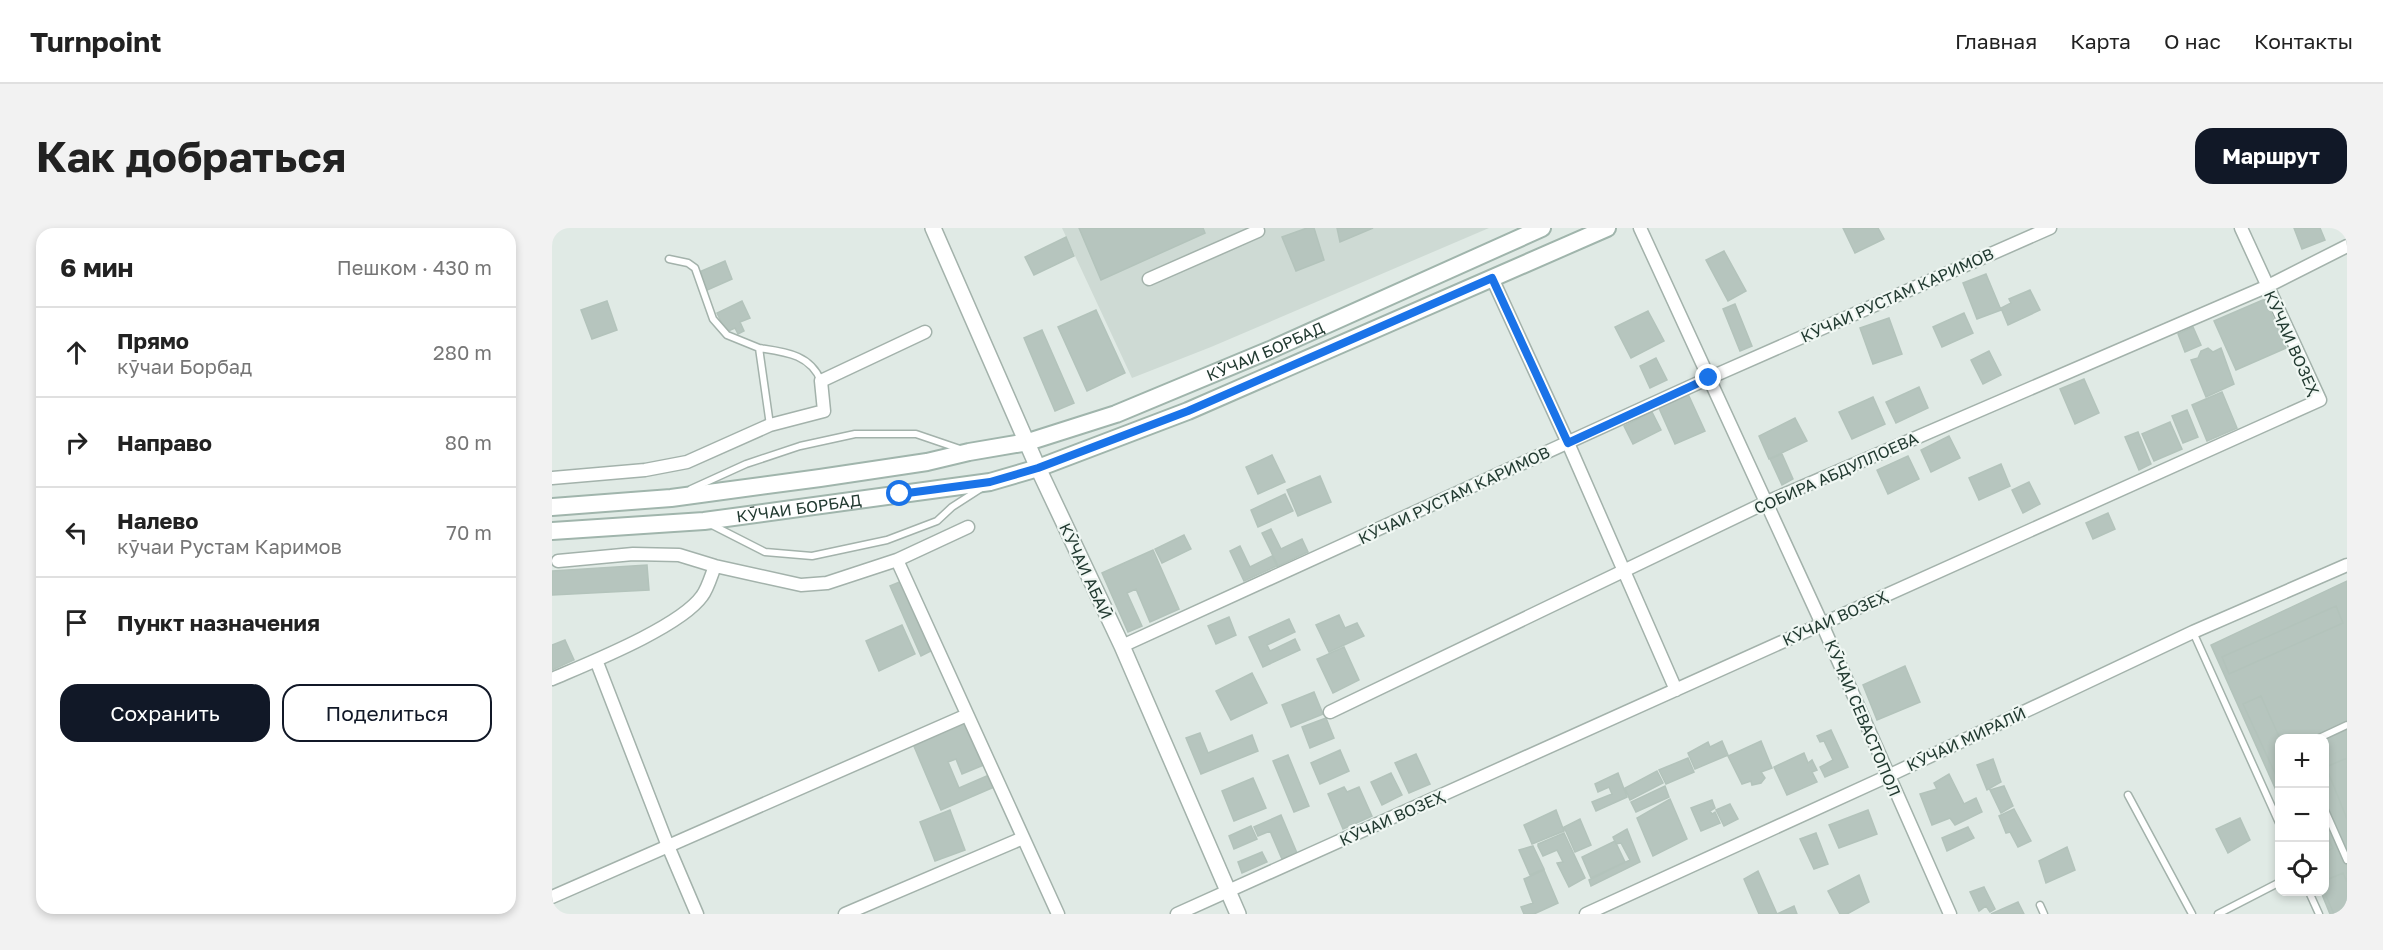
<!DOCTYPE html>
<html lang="ru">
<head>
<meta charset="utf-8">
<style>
	:root { --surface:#fff; --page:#f2f2f2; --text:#222; --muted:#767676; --line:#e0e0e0; --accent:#111827 }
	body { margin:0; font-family:"Golos Text",sans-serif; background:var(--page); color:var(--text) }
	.controls { position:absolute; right:18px; bottom:18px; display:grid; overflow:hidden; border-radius:12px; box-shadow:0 3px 9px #0003 }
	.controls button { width:54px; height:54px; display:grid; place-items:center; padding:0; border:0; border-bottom:2px solid var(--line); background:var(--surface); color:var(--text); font:30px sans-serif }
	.stop { position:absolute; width:18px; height:18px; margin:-14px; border:4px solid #1a73e8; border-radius:50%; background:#fff }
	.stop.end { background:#1a73e8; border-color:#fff; box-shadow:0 2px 6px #0008 }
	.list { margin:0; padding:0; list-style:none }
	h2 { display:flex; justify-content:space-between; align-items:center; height:78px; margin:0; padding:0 24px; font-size:26px }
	h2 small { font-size:20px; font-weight:400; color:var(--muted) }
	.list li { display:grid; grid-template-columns:39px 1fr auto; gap:18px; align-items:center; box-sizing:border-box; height:90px; padding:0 24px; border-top:2px solid var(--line) }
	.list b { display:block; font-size:22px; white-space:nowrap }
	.list p { margin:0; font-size:20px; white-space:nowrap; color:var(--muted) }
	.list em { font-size:20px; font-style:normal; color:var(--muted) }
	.actions { display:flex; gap:12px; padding:18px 24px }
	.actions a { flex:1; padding:14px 0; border:2px solid var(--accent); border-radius:18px; text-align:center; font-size:21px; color:var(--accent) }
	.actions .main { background:var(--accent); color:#fff }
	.icon { flex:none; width:33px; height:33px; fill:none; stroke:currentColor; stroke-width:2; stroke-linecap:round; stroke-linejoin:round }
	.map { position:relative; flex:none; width:1795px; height:686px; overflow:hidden; border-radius:18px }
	header { display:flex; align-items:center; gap:36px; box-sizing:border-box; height:84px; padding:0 30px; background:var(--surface); border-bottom:2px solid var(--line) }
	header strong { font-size:28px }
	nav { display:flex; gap:33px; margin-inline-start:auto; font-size:21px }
	.intro { display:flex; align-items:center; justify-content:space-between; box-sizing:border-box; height:144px; padding:0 36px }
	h1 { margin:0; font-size:42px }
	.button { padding:15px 27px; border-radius:18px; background:var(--accent); color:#fff; font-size:21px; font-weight:700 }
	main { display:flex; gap:36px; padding:0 36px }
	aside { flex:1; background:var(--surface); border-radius:18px; box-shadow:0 3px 9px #0003 }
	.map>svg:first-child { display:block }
</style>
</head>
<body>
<header>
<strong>Turnpoint</strong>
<nav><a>Главная</a><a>Карта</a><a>О нас</a><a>Контакты</a></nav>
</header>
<div class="intro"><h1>Как добраться</h1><a class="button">Маршрут</a></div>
<main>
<aside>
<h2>6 мин<small>Пешком · 430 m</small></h2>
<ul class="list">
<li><svg class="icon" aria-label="ahead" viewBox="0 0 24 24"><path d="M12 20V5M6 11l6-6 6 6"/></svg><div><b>Прямо</b><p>кӯчаи Борбад</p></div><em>280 m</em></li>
<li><svg class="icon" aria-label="right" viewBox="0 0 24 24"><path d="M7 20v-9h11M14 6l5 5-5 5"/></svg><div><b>Направо</b></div><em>80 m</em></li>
<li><svg class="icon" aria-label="left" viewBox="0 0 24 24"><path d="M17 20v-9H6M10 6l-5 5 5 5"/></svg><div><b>Налево</b><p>кӯчаи Рустам Каримов</p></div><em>70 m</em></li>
<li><svg class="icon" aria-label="arrive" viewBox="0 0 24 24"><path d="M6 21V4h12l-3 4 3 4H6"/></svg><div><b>Пункт назначения</b></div></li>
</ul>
<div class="actions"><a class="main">Сохранить</a><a>Поделиться</a></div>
</aside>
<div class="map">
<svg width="1795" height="686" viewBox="0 0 1795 686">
	<rect width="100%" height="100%" fill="#e0eae5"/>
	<path fill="#cedad4" d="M510,0H937L659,119L580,150Z"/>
	<path fill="#b6c5be" stroke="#b3c3bb" stroke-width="1.5" d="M527,0H651L653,5L549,52Z
		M755,0H762L772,32L744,43L730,9Z
		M785,0H821L788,14Z
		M1291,0H1326L1332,11L1303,25Z
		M1742,0H1768L1773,12L1750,21Z
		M514,9L522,28L482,47L473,29Z
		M1172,23L1194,63L1176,73L1154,32Z
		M173,33L180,51L153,63L145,45Z
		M1434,46L1449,82L1425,91L1411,55Z
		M1478,62L1488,82L1456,97L1449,80L1459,75L1457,71Z
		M1713,71L1734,120L1684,142L1662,93Z
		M55,73L65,102L40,111L29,82Z
		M190,73L198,90L188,94L192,103L186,106L183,100L174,104L165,85Z
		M1183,76L1200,118L1188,123L1171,81Z
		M544,82L573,145L535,163L506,99Z
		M1096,83L1112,113L1079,130L1063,99Z
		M1412,85L1421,105L1390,119L1381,99Z
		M1337,90L1350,126L1321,136L1308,100Z
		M1641,99L1649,117L1633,124L1626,106Z
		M490,102L522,175L503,183L472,110Z
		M1656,120L1661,124L1669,120L1682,156L1654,169L1639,132L1646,130L1649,123Z
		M1437,123L1449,147L1431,156L1419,132Z
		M1104,130L1115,152L1098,160L1088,138Z
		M1532,151L1547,185L1523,196L1508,161Z
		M1367,159L1376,180L1344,195L1334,174Z
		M1670,164L1685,200L1655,213L1640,177Z
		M1136,166L1153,203L1123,216L1107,180Z
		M1321,169L1333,196L1300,211L1287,184Z
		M1635,182L1646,209L1631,215L1620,188Z
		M1100,184L1109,202L1081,216L1072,198Z
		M1243,190L1255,213L1217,231L1207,208Z
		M1618,194L1630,221L1602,233L1590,206Z
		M1586,204L1599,236L1587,242L1573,209Z
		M1397,208L1408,230L1379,244L1369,222Z
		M1230,226L1241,251L1230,257L1218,231Z
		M720,227L733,254L706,266L694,239Z
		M1356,228L1367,251L1336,266L1325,242Z
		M1449,236L1458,258L1427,272L1417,250Z
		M768,248L779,274L746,288L735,262Z
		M1477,254L1488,276L1471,285L1460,262Z
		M733,266L741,283L706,299L699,282Z
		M1556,285L1563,301L1541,311L1534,295Z
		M719,301L729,321L750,311L756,324L726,338L710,305Z
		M632,307L639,321L610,335L603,321Z
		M688,318L698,339L720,328L725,338L692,353L678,323Z
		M601,322L627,381L598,394L584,361L575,365L590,398L576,404L550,345Z
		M95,337L97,362L0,367V343Z
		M350,353L381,422L369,428L338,358Z
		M1795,353V686H1778L1769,664H1772V511H1728V571L1659,417Z
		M1784,378L1791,395L1677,446L1670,429Z
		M787,387L793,400L805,395L812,408L777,424L764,397Z
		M677,389L684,407L664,416L656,398Z
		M737,391L743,404L715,417L718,423L743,411L748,422L711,439L697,409Z
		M350,397L363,426L327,443L314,413Z
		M13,412L22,432L0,442V417Z
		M792,419L807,452L781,465L765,431Z
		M1353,438L1368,474L1325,492L1311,457Z
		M700,445L715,475L679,492L664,463Z
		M762,464L771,486L739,499L730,477Z
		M1709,468L1728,511V556L1691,476Z
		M774,490L782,510L758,520L750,499Z
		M415,493L434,536L410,546L404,531L396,534L407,560L437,547L442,559L389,582L361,516Z
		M1279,502L1296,539L1273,549L1268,539L1281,532L1272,513L1268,514L1265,508Z
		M648,505L656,525L700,507L706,523L649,546L634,510Z
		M1170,513L1176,527L1143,541L1136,525L1156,514L1158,519Z
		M1209,513L1220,540L1209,544L1213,550L1209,555L1200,557L1199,553L1190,556L1176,528Z
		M788,522L797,543L768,556L759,535Z
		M1252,525L1256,535L1260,532L1265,542L1260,544L1265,554L1235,567L1222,539Z
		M864,526L878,556L857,565L843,535Z
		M736,527L757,578L742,584L721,533Z
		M1136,530L1142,544L1114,556L1107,542Z
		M1795,530V591L1774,539Z
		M1441,531L1449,554L1435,562L1425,537Z
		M1105,543L1111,555L1078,572L1073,560Z
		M839,545L850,567L830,577L819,554Z
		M1066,545L1075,569L1044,583L1040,574L1060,566L1057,559L1046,564L1043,556Z
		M1397,546L1412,576L1424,570L1430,584L1403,597L1398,590L1380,597L1368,566L1385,561L1382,555Z
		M701,550L714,580L682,593L670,563Z
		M1113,558L1117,569L1084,584L1079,574Z
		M1452,558L1461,578L1449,585L1438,562Z
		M792,559L795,564L807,559L820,588L791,601L776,566Z
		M1118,571L1135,611L1101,628L1085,590Z
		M1160,572L1163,580L1158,583L1160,586L1163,584L1168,595L1149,603L1139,580Z
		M1178,576L1186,591L1172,598L1164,582Z
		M1462,581L1479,613L1466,619L1458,604L1454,605L1447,588Z
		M398,582L413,622L383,633L368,594Z
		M1004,582L1012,603L980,616L972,597Z
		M1316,582L1325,606L1287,620L1277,597Z
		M729,587L745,625L730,631L718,603L706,608L702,599Z
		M1688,590L1698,612L1676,625L1664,601Z
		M1028,591L1039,617L1023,624L1012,599Z
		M699,598L705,611L682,621L677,608Z
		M1416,599L1422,610L1395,623L1390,610Z
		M1075,601L1088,634L1039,658L1037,652L1078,632L1069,615L1064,616L1061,609Z
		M1772,603L1781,620L1772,625Z
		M1012,605L1033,650L1017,659L1005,635L1011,634L1005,622L991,628L986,618V616Z
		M1264,605L1276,636L1262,641L1248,611Z
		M1063,613L1073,634L1039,650L1030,629Z
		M981,618L992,641L978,647L967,622Z
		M1515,619L1523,642L1494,655L1487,633Z
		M710,624L715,634L690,645L686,634Z
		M992,642L1006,675L982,686H972L969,679L981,675L972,651Z
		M1206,643L1225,686L1242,678L1245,686H1207L1192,651Z
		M1791,645L1795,654V686H1782L1772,663V653Z
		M1307,647L1317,674L1295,686H1288L1276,663Z
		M1432,659L1443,681L1438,684L1434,678L1427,683L1418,664Z
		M1466,674L1472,686H1439Z"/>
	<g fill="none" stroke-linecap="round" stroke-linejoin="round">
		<g stroke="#a3b2ab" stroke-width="9">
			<path id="service" d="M117,31L136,35L143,40L161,91L175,107L207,120L218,197
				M207,120C233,124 258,126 269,153
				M139,261L194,236L248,218L303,206H364L408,221
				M158,296L213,324L260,328L335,312L385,293L400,279L428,261
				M1641,404L1728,597
				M1765,511L1795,497
				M1576,567L1640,686
				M1772,580L1795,632
				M1757,664L1767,686
				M1488,677L1492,686
				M1666,686L1728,654"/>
		</g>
		<g stroke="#a3b2ab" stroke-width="15">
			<path id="minor" d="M1088,0L1270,396L1398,686
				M940,50L1016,215L1124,462
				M597,51L706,3L705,0
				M0,250L93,242L135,234L218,197L272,183L269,153L373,104
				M345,332L506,686
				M6,333L81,326L127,327L163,338L249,357L275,355L345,332L416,299
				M570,418L1157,150L1498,0
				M44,432L116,618L145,686
				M0,451C37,435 128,399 150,368C156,360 159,348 163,338
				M778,484L1215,274L1716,58L1795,18
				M0,669L415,487
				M293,686L471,610
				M625,686L1768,172L1689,0
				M1034,686L1336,548L1641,404L1795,337"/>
		</g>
		<g stroke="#a3b2ab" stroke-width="18">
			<path id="tertiary" d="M381,0L486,240L570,418L686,686"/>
		</g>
		<g stroke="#a0b5ac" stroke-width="20">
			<g id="secondary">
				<path id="s1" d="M0,279L119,270L268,250L375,234L417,224L476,214L564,186L718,122L990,0"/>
				<path id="s2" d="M0,303L152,293L438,254L486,240L636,183L1055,0"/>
			</g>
		</g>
		<use href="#service" stroke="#fff" stroke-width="6"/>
		<use href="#minor" stroke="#fff" stroke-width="12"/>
		<use href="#tertiary" stroke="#fff" stroke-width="15"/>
		<use href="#secondary" stroke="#fff" stroke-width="16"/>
	</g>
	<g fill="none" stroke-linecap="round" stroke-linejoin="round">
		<path stroke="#1a73e8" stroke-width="8" d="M348,266L438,254L486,240L636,183L940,50L1016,215L1157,150"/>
	</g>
	<g text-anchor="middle" stroke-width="4.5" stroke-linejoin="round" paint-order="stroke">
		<g font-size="16" fill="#223a31" stroke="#f0f7f3">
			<text transform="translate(1345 67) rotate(-24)" y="6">КӮЧАИ РУСТАМ КАРИМОВ</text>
			<text transform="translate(1740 115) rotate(66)" y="6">КӮЧАИ ВОЗЕҲ</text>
			<text dy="6" stroke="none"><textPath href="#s1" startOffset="735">КӮЧАИ БОРБАД</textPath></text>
			<text transform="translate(1284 245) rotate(-24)" y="6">СОБИРА АБДУЛЛОЕВА</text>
			<text transform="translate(902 267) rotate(-25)" y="6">КӮЧАИ РУСТАМ КАРИМОВ</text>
			<text dy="6" stroke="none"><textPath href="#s2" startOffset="248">КӮЧАИ БОРБАД</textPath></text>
			<text transform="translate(534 343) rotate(65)" y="6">КӮЧАИ АБАӢ</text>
			<text transform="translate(1283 390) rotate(-24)" y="6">КӮЧАИ ВОЗЕҲ</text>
			<text transform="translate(1311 490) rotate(67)" y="6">КӮЧАИ СЕВАСТОПОЛ</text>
			<text transform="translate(1414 511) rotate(-25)" y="6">КӮЧАИ МИРАЛӢ</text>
			<text transform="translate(840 590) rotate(-24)" y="6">КӮЧАИ ВОЗЕҲ</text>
		</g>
	</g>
</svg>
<div class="controls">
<button>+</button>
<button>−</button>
<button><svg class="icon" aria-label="locate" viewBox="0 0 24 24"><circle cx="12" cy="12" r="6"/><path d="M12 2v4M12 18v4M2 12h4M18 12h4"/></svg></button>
</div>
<div class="stop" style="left:348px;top:266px"></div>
<div class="stop end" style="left:1157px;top:150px"></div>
</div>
</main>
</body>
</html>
